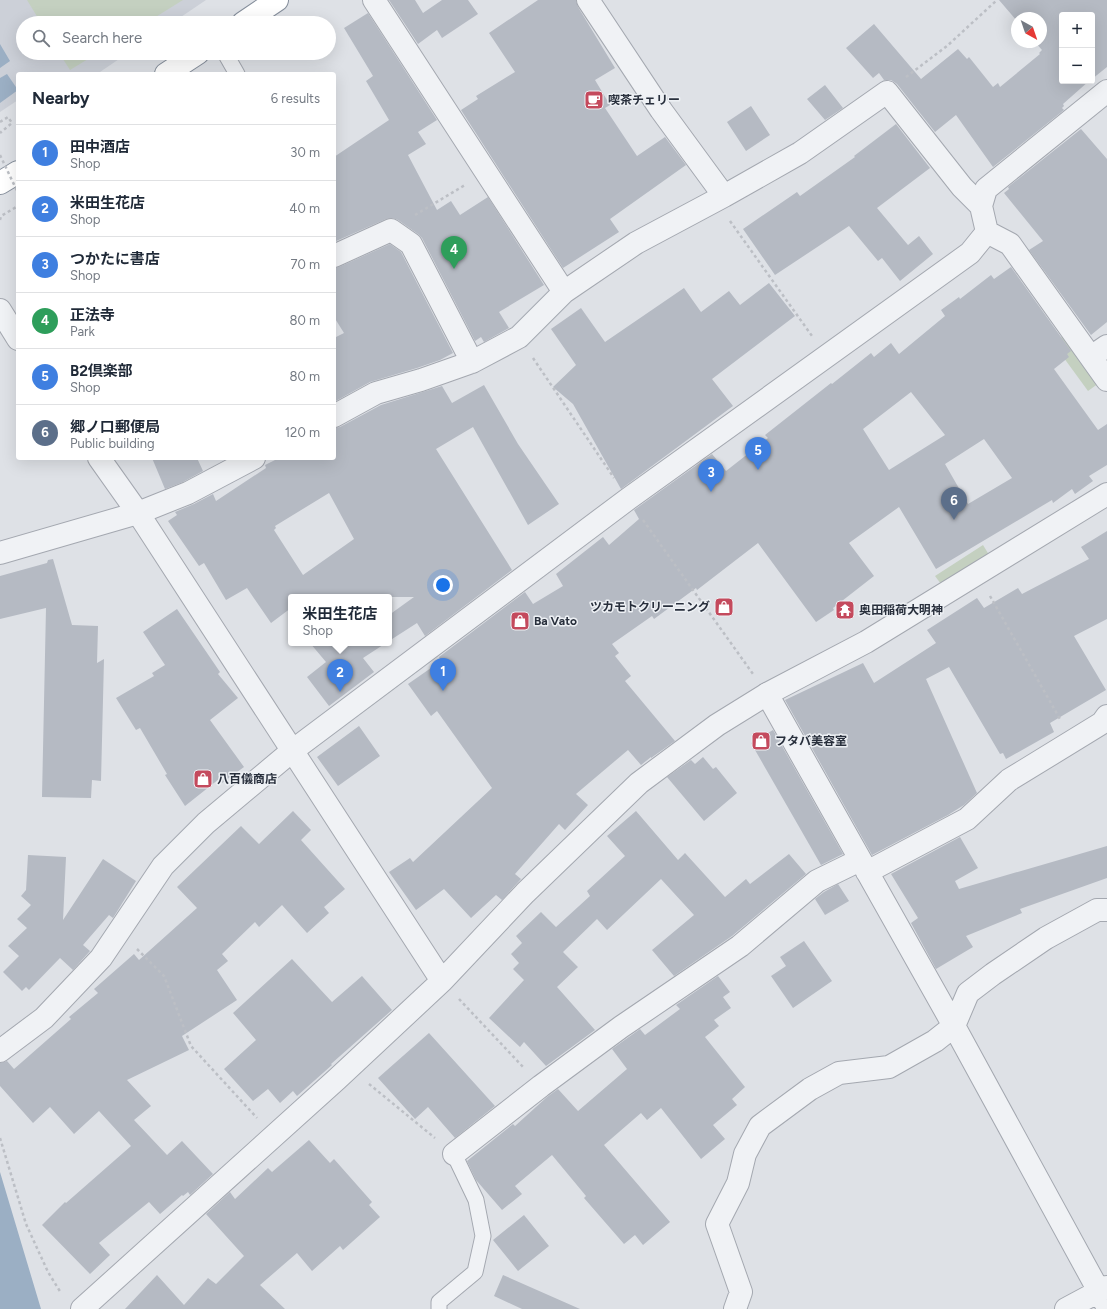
<!DOCTYPE html>
<html lang="en">
<head>
<meta charset="utf-8">
<style>
	:root { --surface:#fff; --page:#f6f6f7; --text:#1f2937; --muted:#747a83; --line:#e0e1e3; --accent:#c44a5d }
	body { margin:0; font-family:Figtree,"Noto Sans JP",sans-serif; background:var(--page); color:var(--text) }
	.controls { position:absolute; right:12px; top:12px; display:grid; overflow:hidden; border-radius:4px; box-shadow:0 4px 16px #0002 }
	.controls button { width:36px; height:36px; display:grid; place-items:center; padding:0; border:0; border-bottom:1px solid var(--line); background:var(--surface); color:var(--text); font:20px sans-serif }
	.compass { position:absolute; left:1011px; top:12px; width:36px; height:36px; border-radius:50%; background:var(--surface); box-shadow:0 4px 16px #0002; rotate:140deg }
	.you { position:absolute; left:443px; top:585px; width:14px; height:14px; margin:-10px; border:3px solid #fff; border-radius:50%; background:#1a73e8; box-shadow:0 0 0 6px #1a73e833 }
	.badge { display:grid; place-items:center; width:26px; height:26px; border-radius:50%; background:var(--accent); color:#fff; font-size:13px; font-weight:700 }
	.pin { position:absolute; translate:-50% -33px; filter:drop-shadow(0 1px 2px #0008) }
	.pin::after { content:''; position:absolute; top:21px; width:14px; height:12px; background:inherit; clip-path:polygon(0 0,100% 0,50% 100%) }
	.popup { position:absolute; left:288px; top:594px; width:104px; height:52px; box-sizing:border-box; display:grid; place-content:center; border-radius:4px; background:var(--surface); filter:drop-shadow(0 1px 3px #0005); font-size:13px; white-space:nowrap; color:var(--muted) }
	.popup b { font-size:15px; color:var(--text) }
	.popup::after { content:''; position:absolute; left:50%; top:100%; margin-left:-8px; border:8px solid transparent; border-top-color:var(--surface) }
	.list { margin:0; padding:0; list-style:none }
	h2 { display:flex; justify-content:space-between; align-items:center; height:52px; margin:0; padding:0 16px; font-size:17px }
	h2 small { font-size:13px; font-weight:400; color:var(--muted) }
	.list li { display:grid; grid-template-columns:26px 1fr auto; gap:12px; align-items:center; box-sizing:border-box; height:56px; padding:0 16px; border-top:1px solid var(--line) }
	.list b { display:block; font-size:15px; white-space:nowrap }
	.list p { margin:0; font-size:13px; white-space:nowrap; color:var(--muted) }
	.list em { font-size:13px; font-style:normal; color:var(--muted) }
	.icon { flex:none; width:22px; height:22px; fill:none; stroke:currentColor; stroke-width:2; stroke-linecap:round; stroke-linejoin:round }
	.map { position:relative; flex:none; width:1107px; height:1309px; overflow:hidden }
	.search { position:absolute; background:var(--surface); box-shadow:0 4px 16px #0002; left:16px; top:16px; width:320px; height:44px; display:flex; align-items:center; gap:10px; box-sizing:border-box; padding:0 14px; border-radius:22px; color:var(--muted); font-size:15px }
	.panel { position:absolute; background:var(--surface); box-shadow:0 4px 16px #0002; left:16px; top:72px; width:320px; height:388px; border-radius:4px }
	.map>svg:first-child { display:block }
</style>
</head>
<body>
<div class="map">
<svg width="1107" height="1309" viewBox="0 0 1107 1309">
	<rect width="100%" height="100%" fill="#dee1e6"/>
	<path fill="#ccd0d8" d="M0,0H206L172,23H23V53H128L97,74H18V100L0,112Z"/>
	<path fill="#c4d0c0" d="M27,0H183L146,23H41Z
		M59,53H98L70,70Z
		M1072,330L1106,378L1088,391L1053,343Z
		M983,545L994,563L947,592L935,576Z"/>
	<path fill="#9bafc4" d="M0,44L10,61L0,68Z
		M7,74L18,90L0,103V78Z
		M0,1172L41,1309H0Z"/>
	<path fill="#b5bac3" fill-rule="evenodd" d="M389,0H415L423,13L442,0H468L478,14L442,38L437,30L418,44Z
		M538,0H576L578,7L615,68L595,80L610,105L605,108L637,156L665,137L686,165L610,219L619,232L563,268L461,110L478,99L476,96L515,72L489,33Z
		M999,0H1107V67L1092,79V15H1062V81H1089L1063,104L1064,106L1062,108L1064,110L993,167L956,115L935,132L897,84L891,80H884L879,73L873,78L846,48L874,24L921,79L958,49L967,59L969,57L993,87L998,83L1000,87L1040,54L1039,53L1042,50L1035,42H1041V18H1017V21Z
		M368,13L437,120L418,132L426,144L408,155L437,210L451,201L460,215L488,197L544,285L499,312L509,328L484,342L481,337L475,341L422,238L418,234L398,220L393,218L386,219L334,242V157L389,120L366,81L373,76L344,28Z
		M825,85L843,108L825,120L807,99Z
		M751,106L770,135L746,151L727,122Z
		M896,124L930,168L877,208L908,245L919,236L933,254L900,281L882,258L878,261L849,226L775,275L743,229L797,192L800,196L855,157L854,156Z
		M1081,129L1107,159V322L1091,335L1029,250L1043,241L1004,193L1009,189L1008,187Z
		M390,244L401,252L453,353L440,360L417,368L370,382L334,402V338L344,333L334,317V268L339,267Z
		M1011,267L1071,351L1067,354L1069,357L1054,369L1098,430L1107,424V465L1089,476L1093,481L1075,494L1072,489L1053,503L1052,500L936,569L899,507L849,543L874,576L833,608L834,610L816,622L758,543L697,590L696,588L654,619L652,616L612,644L619,653L615,656L631,676L625,681L675,741L651,758V757L641,765L628,750L576,794L588,805L565,830L559,824L515,874L521,879L502,900L496,895L471,918L444,889L416,910L389,872L410,858L413,862L492,788L437,711L431,716L408,684L441,661L439,657L525,592L533,604L563,586L556,574L603,537L609,545L639,519L634,510L712,454L726,471L768,438L765,435L831,383L832,384L871,353L874,357L891,343L899,354L945,316L941,310L959,297L960,299L991,275L994,279ZM911,392L945,435L889,470L863,429ZM984,439L1012,478L968,504L945,464Z
		M769,283L795,316L712,379L733,406L621,489L573,404L553,387L576,365L551,329L581,308L605,342L684,288L701,312L729,291L740,305Z
		M484,385L518,444L559,504L528,525L473,427L436,449L512,570L425,636L417,623L389,641V615L414,597H291V608L271,623L247,588L226,600L204,563L199,566L168,521L177,515L175,512L194,504L213,494L216,501L266,468L265,465L279,458H334V428L340,427L381,405L442,386L452,403ZM329,493L354,539L303,575L274,530L276,528L275,526Z
		M152,458H197L203,471L183,482L165,489Z
		M1107,531V619L1074,636L1106,690L1050,723L1054,732L1006,759L1003,753L1000,754L949,667L926,679L977,793L964,805L948,815L872,855L785,700L863,663L874,683L936,643L927,630L977,598L984,608L1018,588L1022,594L1089,559L1081,547Z
		M53,559L72,625L98,626L97,663L104,659L101,781L92,780L91,798L42,797L46,608L0,619V576L47,563L48,560Z
		M177,609L220,672L218,674L238,698L210,720L244,767L222,783L219,779L185,806L165,775L167,774L140,728L136,730L116,698L154,676L152,673L165,665L143,632Z
		M310,643H386L363,658L374,672L329,706L307,677L326,662Z
		M359,726L380,756L338,786L317,757Z
		M773,730L843,854L821,865L751,743Z
		M703,757L713,769L716,767L737,793L704,821L667,777L691,760L695,764Z
		M293,811L311,830L301,840L345,889L324,907L329,913L307,933L282,905L259,927L255,922L222,954L228,961L217,970L237,1000L182,1036L189,1050L127,1080L151,1106L134,1120L167,1155L182,1141L213,1174L190,1195L188,1192L183,1196L182,1195L160,1214L149,1202L99,1243L110,1255L90,1274L42,1225L65,1202L66,1203L131,1146L99,1111L74,1134L50,1107L33,1123L0,1086V1063L7,1061L14,1069L71,1019L69,1017L98,993L94,989L134,954L139,960L197,908L177,887L241,826L259,844Z
		M636,811L678,860L685,853L725,897L746,879L750,884L789,854L806,874L732,936L674,976L652,950L694,915L661,879L607,930L597,919L563,952L578,967L557,987L595,1030L546,1066L524,1042L520,1047L489,1018L524,980L513,969L519,963L511,954L522,943L516,936L541,912L556,927L590,896L587,891L625,856L607,836Z
		M960,837L978,868L955,881L959,889L1107,846V878L1020,909L1022,913L966,936L973,947L936,969L911,923L918,918L891,874Z
		M28,855L66,857L63,920L103,859L136,881L113,918L109,915L83,945L90,951L73,970L60,958L29,990L26,987L22,991L3,972L19,956L8,946L27,928L17,919L31,905L21,896L26,890Z
		M838,884L849,901L825,915L815,899L824,892Z
		M804,941L832,981L793,1008L771,976L786,966L780,957Z
		M292,959L332,1002L362,976L392,1010L331,1064L332,1065L297,1096L293,1091L280,1103L268,1089L253,1101L224,1069L256,1040L233,1013Z
		M718,976L730,992L723,997L731,1008L714,1020L719,1026L705,1037L745,1087L732,1099L737,1105L713,1125L725,1139L701,1159L661,1108L647,1120L641,1113L604,1145L670,1222L643,1245L635,1235L624,1244L584,1198L586,1196L552,1155L515,1186L522,1194L502,1210L476,1180L467,1161L513,1124L515,1126L547,1097L558,1089L578,1111L627,1069L612,1049L640,1029L645,1035L680,1009L676,1005Z
		M429,1033L495,1106L455,1138L428,1107L415,1119L378,1078Z
		M309,1140L330,1163L334,1159L372,1202L369,1205L380,1217L343,1250L340,1246L312,1271L297,1253L260,1285L285,1309H125L157,1275L184,1305L208,1278L216,1284L244,1256L206,1214L230,1192L235,1199L268,1168L272,1172Z
		M524,1215L549,1246L518,1271L493,1240Z
		M503,1275L580,1309H522L494,1296Z"/>
	<g fill="none" stroke-linecap="round" stroke-linejoin="round">
		<g stroke="#a4a8b0" stroke-width="17">
			<path id="service" d="M225,53L237,74
				M439,1309V1302L475,1272L483,1236L476,1200L454,1154"/>
		</g>
		<g stroke="#a4a8b0" stroke-width="24">
			<path id="minor" d="M374,0L564,292
				M588,0L661,110L724,196
				M981,206L986,189L1107,91
				M334,256L391,230L411,244L472,362
				M1091,357L1107,346
				M334,416L376,393L421,380L472,362L519,337L564,292L636,243L724,196L800,153L887,92L962,187L981,206L987,232L1010,244L1107,380
				M0,553L138,513L188,493L254,458
				M767,694L954,1026L1107,1306
				M867,872L967,819L1009,780L1102,723L1107,716
				M0,1051L44,1018L101,958L163,866L206,823L292,751L628,499L970,253L987,232
				M454,1154L541,1086L621,1027L740,946L817,881L860,860
				M735,1309L741,1292L717,1224L738,1183L745,1154L760,1126L810,1089L839,1073L889,1067L935,1041L954,1026L968,993L993,974L1046,938L1097,910H1107
				M1066,1309L1107,1287"/>
		</g>
		<g stroke="#a4a8b0" stroke-width="24">
			<path id="tertiary" d="M0,310L18,339
				M99,458L138,513L442,981
				M82,1309L337,1079L442,981L525,893L639,783L717,725L767,694L866,642L1107,494"/>
		</g>
		<g stroke="#868f9c" stroke-width="24">
			<path id="trunk" d="M243,23L277,0
				M166,74L198,53
				M0,183L18,172"/>
		</g>
		<path stroke="#bcbfc5" stroke-width="2.5" stroke-dasharray="3 3" stroke-linecap="butt" d="M906,77L947,46L997,0
			M0,122L8,117L12,123L0,133
			M415,215L465,185
			M0,220L1,216L18,206
			M730,221L812,336
			M533,358L614,478
			M643,520L753,674
			M990,596L1060,719
			M137,949L164,976L191,1046L257,1118
			M459,999L524,1068
			M369,1084L435,1138
			M0,1138L26,1224L48,1272L61,1293"/>
		<use href="#service" stroke="#f0f2f5" stroke-width="15"/>
		<use href="#minor" stroke="#f0f2f5" stroke-width="22"/>
		<use href="#tertiary" stroke="#f0f2f5" stroke-width="22"/>
		<use href="#trunk" stroke="#fff" stroke-width="22"/>
		<path stroke="#bcbfc5" stroke-width="2.5" stroke-dasharray="3 3" stroke-linecap="butt" d="M0,155L18,193"/>
	</g>
	<defs>
		<g id="cafe-square" transform="scale(1)"><rect x="-9" y="-9" width="18" height="18" rx="4" fill="#c44a5d" stroke="#edf0f4"/><path d="M-5.5-4.5H6V0H3Q3 3.5 0 3.5H-2.5Q-5.5 3.5-5.5 0ZM3-3.2v2h1.7v-2ZM-6 4.5H4V6H-6Z" fill="#fff"/></g>
		<g id="shop-square" transform="scale(1)"><rect x="-9" y="-9" width="18" height="18" rx="4" fill="#c44a5d" stroke="#edf0f4"/><path d="M-5-2.5h2.3a2.7 3.5 0 0 1 5.4 0H5L5.5 6h-11ZM-1.5-2.5h3a1.5 2.3 0 0 0-3 0Z" fill="#fff"/></g>
		<g id="temple-square" transform="scale(1)"><rect x="-9" y="-9" width="18" height="18" rx="4" fill="#c44a5d" stroke="#edf0f4"/><path d="M0-6L5-2H3V0L6.5 2.5H4V6H1.5V3h-3V6H-4V2.5H-6.5L-3 0V-2H-5Z" fill="#fff"/></g>
	</defs>
	<g fill-rule="evenodd">
		<use href="#cafe-square" x="594" y="100"/>
		<use href="#shop-square" x="724" y="607"/>
		<use href="#temple-square" x="845" y="610"/>
		<use href="#shop-square" x="520" y="621"/>
		<use href="#shop-square" x="761" y="741"/>
		<use href="#shop-square" x="203" y="779"/>
	</g>
	<g text-anchor="middle" stroke-width="3" stroke-linejoin="round" paint-order="stroke">
		<g font-size="12" font-weight="bold" fill="#282f3c" stroke="#edf0f4" text-anchor="start">
			<text x="608" y="104">喫茶チェリー</text>
			<text x="710" y="611" text-anchor="end">ツカモトクリーニング</text>
			<text x="859" y="614">奥田稲荷大明神</text>
			<text x="534" y="625">Ba Vato</text>
			<text x="775" y="745">フタバ美容室</text>
			<text x="217" y="783">八百儀商店</text>
		</g>
	</g>
</svg>
<div class="controls">
<button>+</button>
<button>−</button>
</div>
<svg class="compass" viewBox="-18 -18 36 36"><path d="M0-13l5 13h-10z" fill="#e53935"/><path d="M0 13l5-13h-10z" fill="#747a83"/></svg>
<div class="you"></div>
<div class="pin badge" style="left:443px;top:691px;background:#3f7fe0">1</div>
<div class="pin badge" style="left:340px;top:692px;background:#3f7fe0">2</div>
<div class="popup"><b>米田生花店</b>Shop</div>
<div class="pin badge" style="left:711px;top:492px;background:#3f7fe0">3</div>
<div class="pin badge" style="left:454px;top:269px;background:#2e9e5b">4</div>
<div class="pin badge" style="left:758px;top:470px;background:#3f7fe0">5</div>
<div class="pin badge" style="left:954px;top:520px;background:#5c6f8a">6</div>
<div class="search"><svg class="icon" aria-label="search" viewBox="0 0 24 24"><circle cx="10" cy="10" r="6"/><path d="M15 15l6 6"/></svg>Search here</div>
<section class="panel">
<h2>Nearby<small>6 results</small></h2>
<ul class="list">
<li><span class="badge" style="background:#3f7fe0">1</span><div><b>田中酒店</b><p>Shop</p></div><em>30 m</em></li>
<li><span class="badge" style="background:#3f7fe0">2</span><div><b>米田生花店</b><p>Shop</p></div><em>40 m</em></li>
<li><span class="badge" style="background:#3f7fe0">3</span><div><b>つかたに書店</b><p>Shop</p></div><em>70 m</em></li>
<li><span class="badge" style="background:#2e9e5b">4</span><div><b>正法寺</b><p>Park</p></div><em>80 m</em></li>
<li><span class="badge" style="background:#3f7fe0">5</span><div><b>B2倶楽部</b><p>Shop</p></div><em>80 m</em></li>
<li><span class="badge" style="background:#5c6f8a">6</span><div><b>郷ノ口郵便局</b><p>Public building</p></div><em>120 m</em></li>
</ul>
</section>
</div>
</body>
</html>
